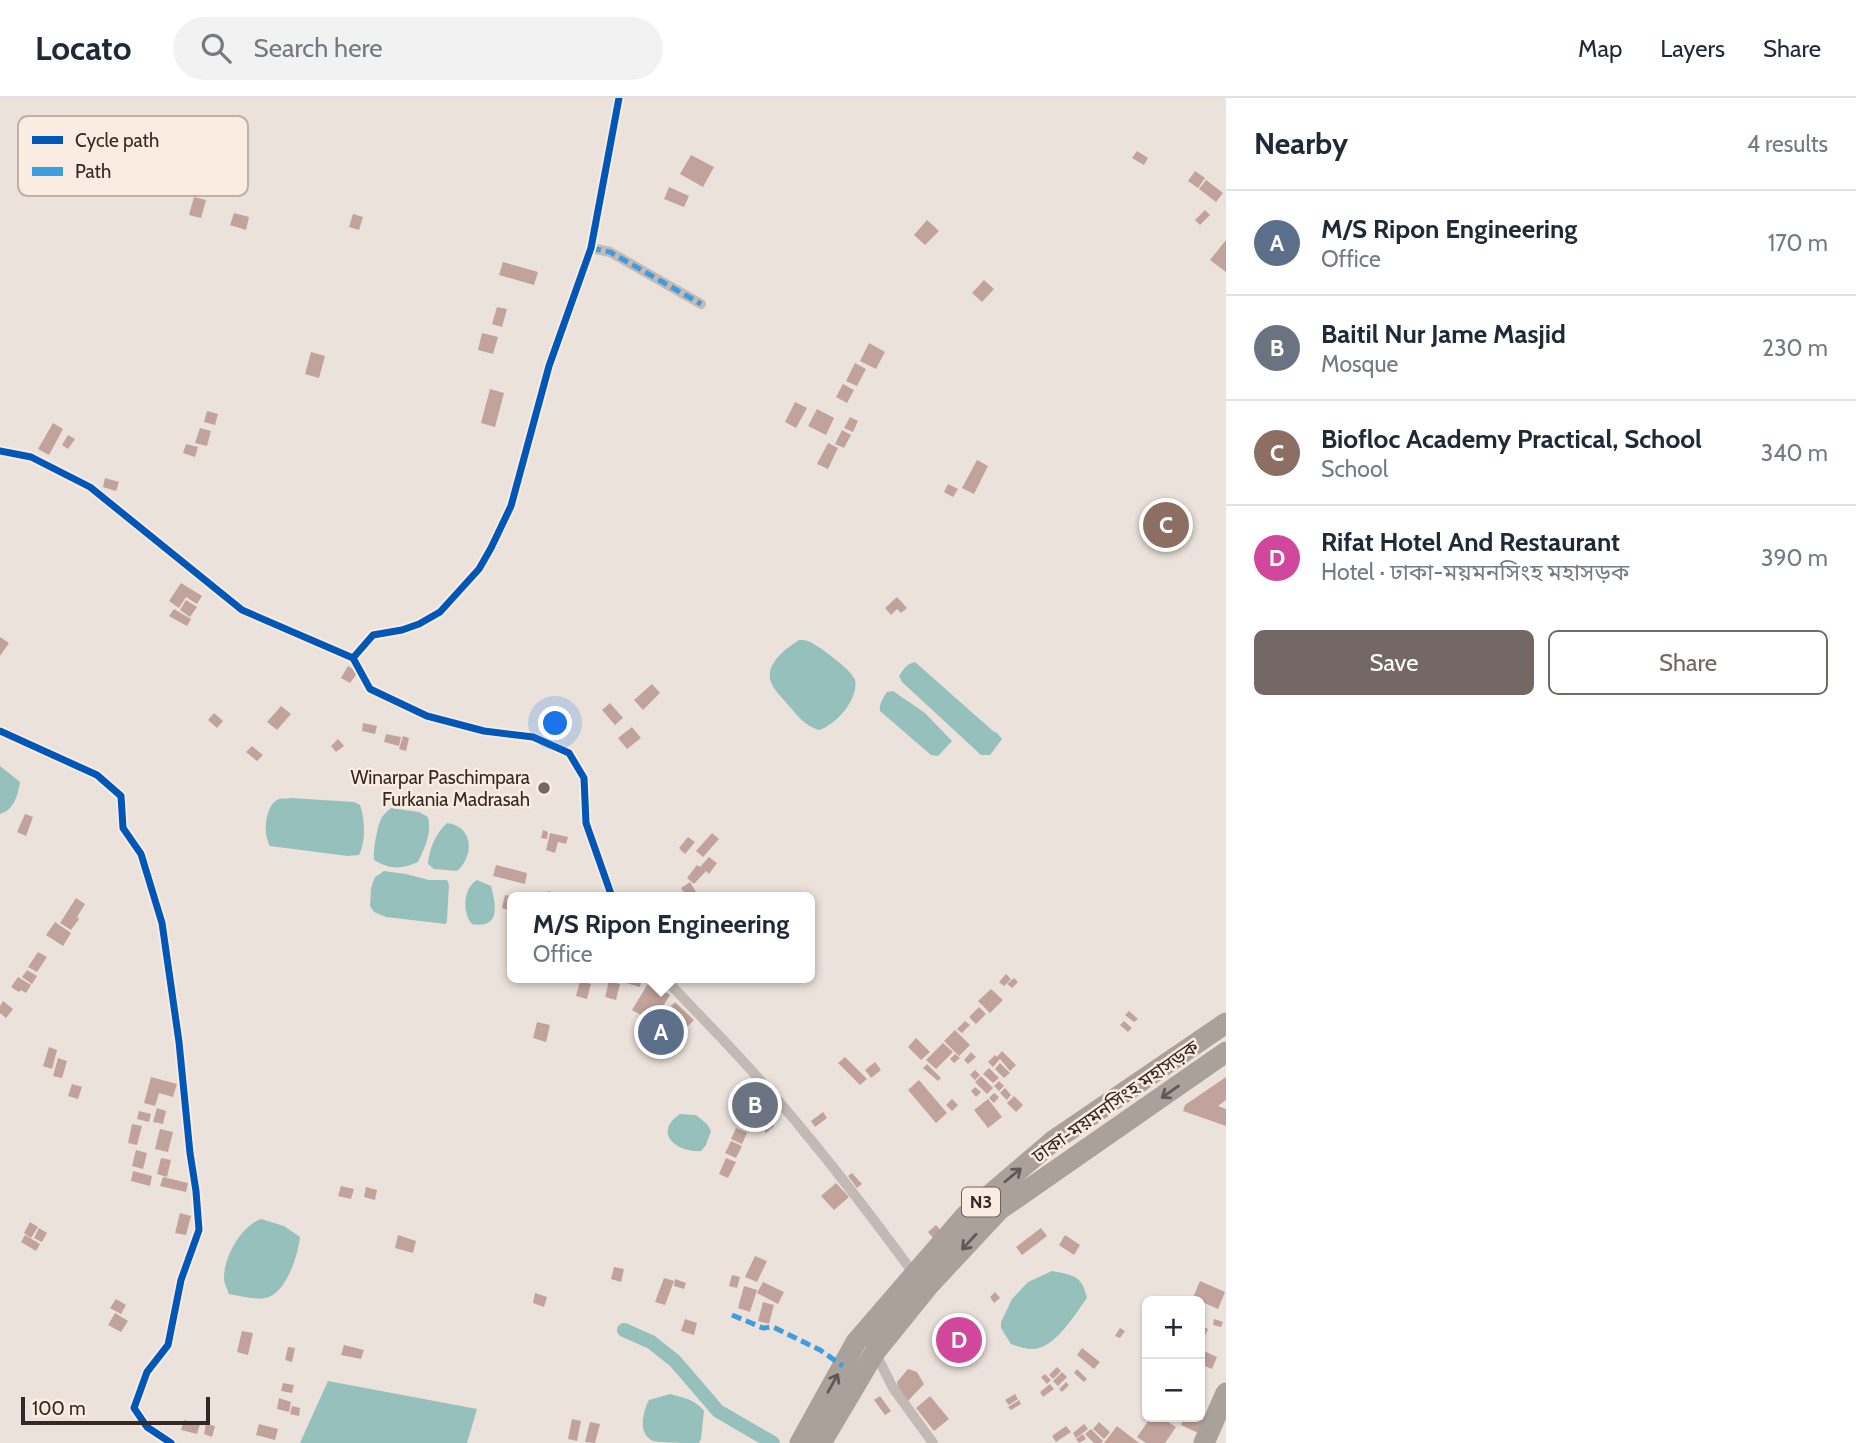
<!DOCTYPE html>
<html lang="en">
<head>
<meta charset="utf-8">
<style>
	:root { --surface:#fff; --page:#f2f2f3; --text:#1f2937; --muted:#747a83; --line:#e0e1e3; --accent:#746864 }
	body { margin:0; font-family:Cabin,"Noto Sans Bengali",sans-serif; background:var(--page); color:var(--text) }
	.controls { position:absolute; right:21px; bottom:21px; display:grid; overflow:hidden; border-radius:10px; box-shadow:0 2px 5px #0004 }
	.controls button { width:63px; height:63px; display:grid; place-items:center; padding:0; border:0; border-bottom:2px solid var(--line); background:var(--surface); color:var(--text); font:35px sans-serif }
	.scale { position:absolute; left:21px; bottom:18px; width:189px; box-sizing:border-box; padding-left:7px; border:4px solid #342724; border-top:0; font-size:19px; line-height:24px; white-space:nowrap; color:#342724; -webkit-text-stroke:5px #faece1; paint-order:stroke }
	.you { position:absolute; left:556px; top:626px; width:24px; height:24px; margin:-18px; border:5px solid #fff; border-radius:50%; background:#1a73e8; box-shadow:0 0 0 10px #1a73e833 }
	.badge { display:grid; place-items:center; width:46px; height:46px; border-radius:50%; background:var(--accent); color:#fff; font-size:23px; font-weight:700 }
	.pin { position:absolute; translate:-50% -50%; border:4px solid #fff; box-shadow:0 2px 7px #0006 }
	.popup { position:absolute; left:507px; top:794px; width:308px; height:91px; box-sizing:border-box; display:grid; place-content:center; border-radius:10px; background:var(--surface); filter:drop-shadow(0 2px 5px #0005); font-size:23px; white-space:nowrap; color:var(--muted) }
	.popup b { font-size:26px; color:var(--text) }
	.popup::after { content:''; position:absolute; left:50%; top:100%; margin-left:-14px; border:14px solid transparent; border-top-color:var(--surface) }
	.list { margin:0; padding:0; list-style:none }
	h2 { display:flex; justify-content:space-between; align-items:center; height:91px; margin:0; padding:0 28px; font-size:30px }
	h2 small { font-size:23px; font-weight:400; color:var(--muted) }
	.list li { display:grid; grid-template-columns:46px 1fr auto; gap:21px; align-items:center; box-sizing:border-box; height:105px; padding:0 28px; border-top:2px solid var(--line) }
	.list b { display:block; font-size:26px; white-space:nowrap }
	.list p { margin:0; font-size:23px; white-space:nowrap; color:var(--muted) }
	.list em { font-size:23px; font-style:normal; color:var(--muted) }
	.actions { display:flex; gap:14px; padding:21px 28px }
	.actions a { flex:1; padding:16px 0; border:2px solid var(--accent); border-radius:10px; text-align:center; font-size:24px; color:var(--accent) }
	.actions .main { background:var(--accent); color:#fff }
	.icon { flex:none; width:38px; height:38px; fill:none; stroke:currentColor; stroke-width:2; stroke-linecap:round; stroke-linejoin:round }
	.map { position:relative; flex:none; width:1226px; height:1345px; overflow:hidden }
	header { display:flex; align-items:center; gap:42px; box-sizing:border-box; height:98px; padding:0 35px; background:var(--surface); border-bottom:2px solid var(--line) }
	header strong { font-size:33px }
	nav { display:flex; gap:38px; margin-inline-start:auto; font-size:24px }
	.search { width:490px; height:63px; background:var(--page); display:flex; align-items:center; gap:18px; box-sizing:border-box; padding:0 24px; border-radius:38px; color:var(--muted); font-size:26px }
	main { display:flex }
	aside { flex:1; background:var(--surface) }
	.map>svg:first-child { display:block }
</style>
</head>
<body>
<header>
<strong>Locato</strong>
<div class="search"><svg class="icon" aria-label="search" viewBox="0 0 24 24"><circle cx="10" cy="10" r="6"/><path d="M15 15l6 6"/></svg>Search here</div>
<nav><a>Map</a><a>Layers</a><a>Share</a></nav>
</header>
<main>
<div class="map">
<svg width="1226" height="1345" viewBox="0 0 1226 1345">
	<rect width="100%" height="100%" fill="#ece2dc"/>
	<path fill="#96c0bc" d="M799,542C803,542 806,542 810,544C819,548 853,573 855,582C859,601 836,627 819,632C805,628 798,618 789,608C784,602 778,596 774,590C760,569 784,552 799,542Z
		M915,564L993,633L997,635L1002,641L990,657H981L902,584L899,578C904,571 906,566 915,564Z
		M893,593L925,615L952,643L938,658L931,657L880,613C879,606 883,600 887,594Z
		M0,668L20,684C18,697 14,712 0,716Z
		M291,700L354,704L360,707C365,720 366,744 359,757L348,758L270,748C263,737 264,707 279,701C283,700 287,701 291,700Z
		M391,710L419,714L428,719C432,736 425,749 418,764C402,771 390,772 374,762C373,753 377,728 382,719C384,716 388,713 391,710Z
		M447,725C473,728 475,757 457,773L434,771L428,766C429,751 436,735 447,725Z
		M384,773L406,776L429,782H447L449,787L447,822L446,826L386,819L374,814L370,808L371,790L375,779Z
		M477,782L491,788C496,807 501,831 472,826C462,815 463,790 477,782Z
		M680,1016L696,1017L707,1026L711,1033L706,1047L701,1053C677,1055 652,1035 680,1016Z
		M261,1121L284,1128L300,1139C298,1157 287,1192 269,1199C257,1203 241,1198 229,1196C227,1190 224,1185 224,1180C224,1159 241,1128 261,1121Z
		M1052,1173C1073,1177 1082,1177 1087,1200C1076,1215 1058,1245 1039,1250C1031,1253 1019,1249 1011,1246L1001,1230V1224L1012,1201L1028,1184Z
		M328,1283L477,1311L467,1345H300Z
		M670,1296C682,1299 696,1302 704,1313L701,1341L699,1345C687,1345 663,1345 653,1343C637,1336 643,1313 649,1302Z"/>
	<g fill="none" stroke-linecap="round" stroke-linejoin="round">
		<path stroke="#96c0bc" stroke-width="14" d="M624,1232L651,1244L675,1263L718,1313L773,1345"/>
	</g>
	<path fill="#c1a39c" d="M1137,53L1148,60L1144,67L1132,60Z
		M691,57L714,69L703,89L680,76Z
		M1195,73L1205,80L1198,90L1188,83Z
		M1206,82L1223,95L1216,104L1199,91Z
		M669,89L689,98L684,109L664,101Z
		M194,99L206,102L201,120L189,117Z
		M1205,112L1210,117L1200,127L1195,122Z
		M234,115L249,119L246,132L230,127Z
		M353,116L363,119L359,132L349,129Z
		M927,122L939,133L925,147L914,137Z
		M1226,142V174L1210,162Z
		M503,164L538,174L534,187L499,177Z
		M984,182L994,191L982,204L972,195Z
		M497,209L507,211L502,229L492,226Z
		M482,235L498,239L493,256L478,252Z
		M869,245L885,254L876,271L860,263Z
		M311,254L325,258L319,280L305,276Z
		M855,265L866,271L857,288L846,283Z
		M843,286L854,292L847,305L836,299Z
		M490,291L504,295L495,329L481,325Z
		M795,304L807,310L796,330L785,324Z
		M817,311L834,320L826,337L808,328Z
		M207,313L218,316L215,327L204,324Z
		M850,319L858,323L853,334L844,330Z
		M53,325L63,331L49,357L38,351Z
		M200,330L211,333L207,348L195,345Z
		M842,332L851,337L844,350L835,346Z
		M68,337L75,341L68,351L62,347Z
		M828,345L838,350L828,371L817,366Z
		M186,346L198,349L195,359L183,355Z
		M977,362L988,368L974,396L962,390Z
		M105,380L119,384L116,393L103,389Z
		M948,386L958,391L953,399L944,394Z
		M181,485L202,498L197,506L186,499L179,510L169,503Z
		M897,499L907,510L901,515L897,511L891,517L885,510Z
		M186,502L197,509L190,519L180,512Z
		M174,511L191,521L187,528L169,518Z
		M0,539L9,545L0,558Z
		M348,568L358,574L350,585L341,580Z
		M652,586L660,595L643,612L634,602Z
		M610,605L623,620L615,627L602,612Z
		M281,608L291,616L277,632L267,624Z
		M214,615L223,623L217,630L208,622Z
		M363,625L377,628L375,636L362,633Z
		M632,629L641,640L627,651L618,640Z
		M386,636L401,639L399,648L384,644Z
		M403,638L409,640L406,653L399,651Z
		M338,641L344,648L336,654L331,648Z
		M252,648L263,657L257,663L246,654Z
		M25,716L33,719L26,738L17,734Z
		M543,732L548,734L547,741L541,740Z
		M550,735L568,739L566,746L558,744L555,755L546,752Z
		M712,735L719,741L703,759L696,753Z
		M688,739L695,744L685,756L679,750Z
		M709,759L717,765L709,776L706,773L694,786L687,780L697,767L700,769Z
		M496,767L527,775L525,786L493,778Z
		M690,784L699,799H687L681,790Z
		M548,793L568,798V799H546Z
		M505,797L512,798V813L502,810Z
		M76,800L85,806L77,819L79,821L71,832L60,825Z
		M55,824L71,835L63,848L46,837Z
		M38,854L47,859L37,874L28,869Z
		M27,872L37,878L32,886L22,879Z
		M1006,876L1011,881L1004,888L999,884Z
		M18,879L31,887L26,895L21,892L19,894L11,889Z
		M608,880H642L640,889Z
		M1014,880L1018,884L1012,890L1007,886Z
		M580,883L591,886L587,901L576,898Z
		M609,883L620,886L616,902L605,899Z
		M649,884L670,897L653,924L632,912Z
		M991,891L1003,902L990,915L978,903Z
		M3,903L13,911L6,920L0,915V908Z
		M675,904L694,922L685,931L666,913Z
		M979,909L986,916L976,926L969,919Z
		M1129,913L1138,921L1134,924L1125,917Z
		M965,923L970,927L962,935L957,931Z
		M1124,923L1132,930L1128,934L1120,927Z
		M537,924L550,927L546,944L533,940Z
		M955,932L970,947L959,958L944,943Z
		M916,940L930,954L921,962L908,949Z
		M943,945L953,954L936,971L926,962Z
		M49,949L57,952L52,971L43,968Z
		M1002,953L1016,967L1010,973L1000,961L993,969L988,964L995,957L997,959Z
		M971,954L976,959L968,966L964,962Z
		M955,956L960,960L954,965L950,961Z
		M845,959L867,981L860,987L838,965Z
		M58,960L67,963L62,980L53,978Z
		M875,964L881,972L871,980L865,972Z
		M1000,965L1010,975L1004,980L995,971Z
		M927,966L941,980L938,983L923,970Z
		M989,970L999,980L993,985L983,976Z
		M975,972L980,977L975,982L970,977Z
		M981,978L993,990L987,996L975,984Z
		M151,979L177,986L173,999L159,995L155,1008L144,1005Z
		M1226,979V1002L1218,1008L1226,1011V1028L1183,1013L1185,1007Z
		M919,982L947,1015L936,1025L908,992Z
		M999,983L1004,988L999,993L994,988Z
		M72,986L82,989L78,1001L68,998Z
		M975,989L981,994L976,999L971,993Z
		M1005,990L1011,997L1007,1002L1000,995Z
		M757,991L773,1006L763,1017L747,1003Z
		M994,995L999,999L994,1005L989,1000Z
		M1014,998L1023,1007L1016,1014L1007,1005Z
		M952,1001L958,1007L952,1013L946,1007Z
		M988,1001L1002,1019L988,1030L974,1012Z
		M157,1010L166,1013L163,1026L153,1024Z
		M139,1013L151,1016L149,1024L137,1021Z
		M823,1014L827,1020L815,1029L811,1023Z
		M767,1020L774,1028L766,1035L759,1027Z
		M132,1026L142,1028L137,1047L128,1045Z
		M736,1030L747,1035L742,1046L731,1041Z
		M160,1031L173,1034L168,1054L155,1051Z
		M731,1043L742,1048L736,1060L725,1055Z
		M136,1052L147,1055L143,1071L132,1068Z
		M161,1060L171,1062L167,1079L157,1076Z
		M726,1060L736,1064L728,1080L719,1076Z
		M133,1073L152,1078L150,1088L131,1083Z
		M852,1075L862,1086L857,1090L848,1078Z
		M163,1079L188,1085L186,1094L160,1088Z
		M836,1085L849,1099L834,1112L821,1098Z
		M341,1088L354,1091L351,1101L338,1098Z
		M366,1089L377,1092L375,1102L364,1099Z
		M180,1115L191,1118L186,1137L175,1135Z
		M30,1124L38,1129L31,1140L24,1135Z
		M936,1127L941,1133L933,1140L928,1134Z
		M39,1130L47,1135L42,1144L34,1140Z
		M1041,1130L1047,1138L1022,1157L1016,1149Z
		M25,1137L40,1146L36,1153L21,1144Z
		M398,1137L416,1143L413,1155L395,1150Z
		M1065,1137L1080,1147L1074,1157L1059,1147Z
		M755,1158L767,1163L757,1184L745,1179Z
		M614,1169L624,1171L621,1184L611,1181Z
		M732,1177L740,1179L737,1190L729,1188Z
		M664,1180L674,1183L665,1207L655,1204Z
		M675,1181L686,1185L684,1191L674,1188Z
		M1200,1183L1225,1194L1218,1211L1193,1200Z
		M763,1184L784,1194L778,1206L757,1195Z
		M744,1188L757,1192L750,1214L738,1210Z
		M995,1194L1000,1200L994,1205L990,1199Z
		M535,1195L547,1199L544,1209L533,1205Z
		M116,1201L126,1207L121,1216L110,1210Z
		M763,1204L774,1207L769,1226L758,1223Z
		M115,1215L128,1223L121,1234L108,1227Z
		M685,1221L697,1225L694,1237L681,1233Z
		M1214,1221L1223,1224L1221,1229L1213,1227Z
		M1200,1227L1208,1231L1204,1240L1200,1238Z
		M1120,1230L1125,1233L1120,1240L1115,1238Z
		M242,1233L253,1235L248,1257L237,1254Z
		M344,1247L364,1252L361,1261L341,1257Z
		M288,1249L295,1250L292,1264L285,1262Z
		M1082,1250L1100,1264L1094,1271L1077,1257Z
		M1200,1251L1217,1259L1212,1271L1200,1266Z
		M1057,1269L1061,1273L1053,1281L1049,1277Z
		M908,1271L917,1274L924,1286L908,1303L899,1293L897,1284Z
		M1077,1271L1087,1281L1084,1284L1074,1275Z
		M1062,1274L1067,1279L1058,1288L1053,1283Z
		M1045,1276L1051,1282L1047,1286L1041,1279Z
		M1066,1284L1069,1287L1062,1294L1059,1291Z
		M283,1285L294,1287L292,1295L281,1293Z
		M1050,1286L1054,1291L1043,1299L1040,1294Z
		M1015,1296L1018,1301L1009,1307L1005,1302Z
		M880,1298L891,1313L885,1317L874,1302Z
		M930,1298L949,1321L934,1333L916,1310Z
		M279,1300L291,1304L289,1314L277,1311Z
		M1019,1302L1021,1306L1011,1312L1008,1309Z
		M292,1308L300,1310L299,1318L290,1316Z
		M1151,1319H1160L1176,1329L1165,1345H1146L1137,1339Z
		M1184,1319H1195L1204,1323L1198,1335L1181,1327Z
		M572,1321L581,1323L577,1343L568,1341Z
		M184,1322L200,1326L197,1336L181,1332Z
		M590,1324L600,1326L595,1345L585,1344Z
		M1099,1324L1110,1334L1104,1341L1093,1331Z
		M206,1326L215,1328L212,1339L204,1336Z
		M259,1326L278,1331L275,1342L256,1337Z
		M1084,1326L1088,1331L1076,1340L1073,1335Z
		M1066,1328L1071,1334L1056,1344L1052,1338Z
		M1117,1328L1139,1345H1104Z
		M1091,1331L1103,1343L1101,1345H1094L1085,1336Z
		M1083,1336L1086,1341L1079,1345L1076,1341Z"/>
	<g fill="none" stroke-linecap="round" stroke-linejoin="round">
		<path stroke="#c4bab5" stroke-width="10" d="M591,150L610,154L701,206
			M0,353L31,359L90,389L242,512L353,560
			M0,633L97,677L121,698L123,730L141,756L162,825L179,944L190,1055L196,1093L199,1132L181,1182L168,1247L147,1274L134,1310L147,1329L171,1345
			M612,799L586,725L584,680L569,655L533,639L484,633L427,618L370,591L353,560L373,537L402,532L419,526L440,514L479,471L491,450L511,408L549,268L591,150L619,0
			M664,880C711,929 759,978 802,1031C841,1078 878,1127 914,1176
			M875,1254L893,1290L933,1345"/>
		<path stroke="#aaa19b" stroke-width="21" d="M800,1345L856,1244L965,1118L1053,1043L1226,925
			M821,1345L875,1254L930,1186L999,1112L1226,954
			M1204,1345L1226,1295"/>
		<path stroke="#3e9ce0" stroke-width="5" stroke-dasharray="10 5" stroke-linecap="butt" d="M591,150L610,154L701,206
			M732,1217L763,1230L773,1229L820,1252L843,1268"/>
		<g stroke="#faece1" stroke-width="11">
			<path id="cycleway" d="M0,353L31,359L90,389L242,512L353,560
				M0,633L97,677L121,698L123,730L141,756L162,825L179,944L190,1055L196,1093L199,1132L181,1182L168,1247L147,1274L134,1310L147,1329L171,1345
				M612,799L586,725L584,680L569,655L533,639L484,633L427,618L370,591L353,560L373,537L402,532L419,526L440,514L479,471L491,450L511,408L549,268L591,150L619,0"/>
		</g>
		<use href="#cycleway" stroke="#0057b8" stroke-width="7"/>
	</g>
	<defs><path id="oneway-shaft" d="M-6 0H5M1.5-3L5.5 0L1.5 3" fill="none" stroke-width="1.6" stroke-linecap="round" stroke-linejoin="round" transform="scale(1.75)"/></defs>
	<g stroke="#635854">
		<use href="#oneway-shaft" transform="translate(1170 994) rotate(145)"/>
		<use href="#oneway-shaft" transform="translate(1013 1077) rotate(-40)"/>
		<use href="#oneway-shaft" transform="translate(969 1144) rotate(133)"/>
		<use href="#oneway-shaft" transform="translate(833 1285) rotate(-61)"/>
	</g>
	<circle fill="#746864" stroke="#faece1" stroke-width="2.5" cx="544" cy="690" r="7"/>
	<g text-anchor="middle" stroke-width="5" stroke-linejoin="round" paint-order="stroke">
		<rect fill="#faece1" stroke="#6f625d" stroke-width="2" x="962" y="1089.5" width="38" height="29" rx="5"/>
		<g font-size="18" font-weight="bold" fill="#342724">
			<text x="981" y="1110">N3</text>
		</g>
		<g font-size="19" fill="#342724" stroke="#faece1" text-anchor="end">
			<text x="530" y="686">Winarpar Paschimpara<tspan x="530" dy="22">Furkania Madrasah</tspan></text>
		</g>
		<g font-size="19" fill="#342724" stroke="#faece1">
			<text transform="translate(1115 1003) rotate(-35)" y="7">ঢাকা-ময়মনসিংহ মহাসড়ক</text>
		</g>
	</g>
	<rect x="18" y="18" width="230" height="80" rx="10" fill="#faece1" stroke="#bfb1a8" stroke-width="2"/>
	<rect x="32" y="38" width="31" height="8" fill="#0057b8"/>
	<rect x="32" y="69" width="31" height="9" fill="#3e9ce0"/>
	<g font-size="19" fill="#342724">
		<text x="75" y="49">Cycle path</text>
		<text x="75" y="80">Path</text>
	</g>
</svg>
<div class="controls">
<button>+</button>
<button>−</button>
</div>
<div class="scale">100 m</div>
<div class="you"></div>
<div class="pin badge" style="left:661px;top:934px;background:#5c6f8a">A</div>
<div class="popup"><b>M/S Ripon Engineering</b>Office</div>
<div class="pin badge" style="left:755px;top:1007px;background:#6b7280">B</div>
<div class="pin badge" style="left:1166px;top:427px;background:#8d6e63">C</div>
<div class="pin badge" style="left:959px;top:1242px;background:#d1479c">D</div>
</div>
<aside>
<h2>Nearby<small>4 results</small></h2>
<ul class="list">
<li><span class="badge" style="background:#5c6f8a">A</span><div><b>M/S Ripon Engineering</b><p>Office</p></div><em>170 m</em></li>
<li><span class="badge" style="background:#6b7280">B</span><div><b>Baitil Nur Jame Masjid</b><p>Mosque</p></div><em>230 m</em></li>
<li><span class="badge" style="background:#8d6e63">C</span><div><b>Biofloc Academy Practical, School</b><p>School</p></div><em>340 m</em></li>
<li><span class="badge" style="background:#d1479c">D</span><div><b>Rifat Hotel And Restaurant</b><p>Hotel · ঢাকা-ময়মনসিংহ মহাসড়ক</p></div><em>390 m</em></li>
</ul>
<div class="actions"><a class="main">Save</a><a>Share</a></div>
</aside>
</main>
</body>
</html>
